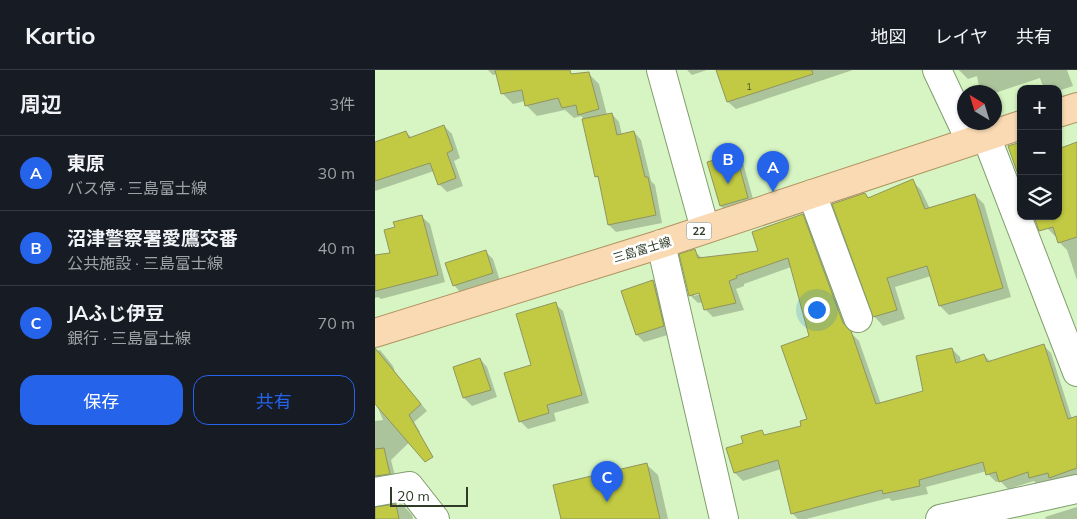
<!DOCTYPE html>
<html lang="ja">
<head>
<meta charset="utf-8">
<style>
	:root { --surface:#171b24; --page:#20242c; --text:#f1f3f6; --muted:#9ea1a6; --line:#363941; --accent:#2563eb }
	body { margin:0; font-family:Mulish,"Noto Sans JP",sans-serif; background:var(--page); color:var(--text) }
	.controls { position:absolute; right:15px; top:15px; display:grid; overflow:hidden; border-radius:10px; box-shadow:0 1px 4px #0004 }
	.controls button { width:45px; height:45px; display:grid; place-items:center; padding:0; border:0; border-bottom:1px solid var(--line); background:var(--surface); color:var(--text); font:25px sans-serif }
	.compass { position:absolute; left:582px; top:15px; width:45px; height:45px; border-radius:50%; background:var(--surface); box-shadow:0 1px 4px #0004; rotate:322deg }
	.scale { position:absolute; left:15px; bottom:12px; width:78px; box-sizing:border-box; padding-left:5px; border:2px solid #2f3b27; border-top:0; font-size:14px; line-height:18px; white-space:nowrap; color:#2f3b27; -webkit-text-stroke:4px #fff; paint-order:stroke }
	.you { position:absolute; left:441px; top:239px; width:18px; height:18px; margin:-12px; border:4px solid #fff; border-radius:50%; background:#1a73e8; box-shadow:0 0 0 8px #1a73e833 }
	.badge { display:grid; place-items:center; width:32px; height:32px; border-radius:50%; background:var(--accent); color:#fff; font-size:16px; font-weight:700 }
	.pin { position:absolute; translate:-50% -41px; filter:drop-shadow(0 1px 2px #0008) }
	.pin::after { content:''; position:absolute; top:26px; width:18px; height:15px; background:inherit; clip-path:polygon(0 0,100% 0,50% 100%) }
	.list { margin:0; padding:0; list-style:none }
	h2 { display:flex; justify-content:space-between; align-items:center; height:65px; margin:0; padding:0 20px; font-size:21px }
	h2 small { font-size:16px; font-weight:400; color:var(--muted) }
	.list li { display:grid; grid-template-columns:32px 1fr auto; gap:15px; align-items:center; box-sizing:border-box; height:75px; padding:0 20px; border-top:1px solid var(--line) }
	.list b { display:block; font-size:19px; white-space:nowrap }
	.list p { margin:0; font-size:16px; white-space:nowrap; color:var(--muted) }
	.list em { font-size:16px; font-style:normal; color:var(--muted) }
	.actions { display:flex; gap:10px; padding:15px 20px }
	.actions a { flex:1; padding:11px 0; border:1px solid var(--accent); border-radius:15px; text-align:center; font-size:18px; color:var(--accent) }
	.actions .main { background:var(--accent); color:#fff }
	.icon { flex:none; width:28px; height:28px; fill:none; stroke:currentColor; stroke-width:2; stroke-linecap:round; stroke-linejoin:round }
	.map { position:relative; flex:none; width:702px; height:449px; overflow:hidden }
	header { display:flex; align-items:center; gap:30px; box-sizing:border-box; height:70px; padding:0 25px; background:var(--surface); border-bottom:1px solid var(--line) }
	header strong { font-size:24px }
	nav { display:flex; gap:28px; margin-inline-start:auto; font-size:18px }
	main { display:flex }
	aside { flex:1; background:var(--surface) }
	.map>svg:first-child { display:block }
</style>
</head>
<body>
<header>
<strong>Kartio</strong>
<nav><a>地図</a><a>レイヤ</a><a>共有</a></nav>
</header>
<main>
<aside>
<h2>周辺<small>3件</small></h2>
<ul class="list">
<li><span class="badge">A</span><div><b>東原</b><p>バス停 · 三島富士線</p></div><em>30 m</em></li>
<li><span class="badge">B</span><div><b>沼津警察署愛鷹交番</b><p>公共施設 · 三島富士線</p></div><em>40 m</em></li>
<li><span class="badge">C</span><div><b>JAふじ伊豆</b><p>銀行 · 三島富士線</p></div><em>70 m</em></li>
</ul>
<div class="actions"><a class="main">保存</a><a>共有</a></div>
</aside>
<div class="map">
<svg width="702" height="449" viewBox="0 0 702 449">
	<rect width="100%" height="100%" fill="#d7f5c2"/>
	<path fill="#0003" fill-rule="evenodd" d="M113,0H163L170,8L213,3L224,14L232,45L237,44L244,52L247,65L259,62L266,70L276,111L280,115L287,153L241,162L234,155L225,110L221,106L209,49L206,46L199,48L190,40L162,46L151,35L150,31L138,34L127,23L122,4L118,5Z
		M312,0H332L317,5Z
		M343,0H478L361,39L353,32Z
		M584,0H692L698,16L683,21V19H672L667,14L665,8L620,23L611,22L604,16L602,6L593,9Z
		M69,56L77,64L85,88L79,91L88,116L72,122L64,114L59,101L0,121V73L31,62L37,68Z
		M702,73V210L692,180L684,172L682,165L680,166L672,158L683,146Z
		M361,85L368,93L380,136L353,144L346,136Z
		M537,111L546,120L555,139L600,125L609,134L636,227L574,245L565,236L556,206L520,217L530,249L508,256L499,246L490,124L495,129Z
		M427,145L435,153L476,263L484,271L506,334L550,321L577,279L585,287L586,293L609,285L616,292L668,275L676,283L697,349L702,348V409L663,415L659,411L633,419L625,411L621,412L613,404L612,401L551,417L553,424L517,431L514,428L431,449H423L417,443L406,399L368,411L360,403L370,374L387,362L391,366L427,357L433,350L436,267L416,197L369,214V216L361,219L369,240L338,247L330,239L328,232L323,233L315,225L319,181L327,188L385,182ZM331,222L319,226V223Z
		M47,147L55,154L70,212L6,229L3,227L0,228V186L17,184Z
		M110,181L118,189L125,211L86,223L79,215Z
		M278,212L286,220L296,264L269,272L262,265Z
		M180,234L188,241L214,333L179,343L181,351L153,359L145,351L157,296Z
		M5,280L18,296L20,302L52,341L39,352L45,362L16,390L21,410L0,415V351L8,350L0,331V282Z
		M105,289L112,297L122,327L97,336L89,328L80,298Z
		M272,395L283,405L293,449H188Z
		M27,434L37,445L38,449H0V438Z
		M702,437V449H671L670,447Z"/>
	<path fill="#c1ca42" stroke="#909560" d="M120,0H195L196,4L214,2L224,39L203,45L201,35L187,38L183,28L150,36L147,20L126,24Z
		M341,0H437L438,4L352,32Z
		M237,43L242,65L259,61L270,107H273L281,145L233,155L223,106L220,107L207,49Z
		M69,55L78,80L72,83L81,108L63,115L55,93L0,111V72L31,61L34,68Z
		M646,72V113L633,76Z
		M702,72V167L683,173L678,157L664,161L659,146H683V79Z
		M361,84L373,128L345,136L332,92Z
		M538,109L550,139L600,124L628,218L564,236L552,196L512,208L522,240L498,247L457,134L490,123L493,128Z
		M428,144L468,253L476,261L501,334L548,321L541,286L577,278L581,293L609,284L612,292L669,274L693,349L702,346V398L674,408L673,403L654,408L653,402L624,412L621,402L611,405L608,392L544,410L545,416L508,424L507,420L416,444L403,390L359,403L351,378L368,373L366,366L387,360L389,365L426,356L425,351L432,349L406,276L434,266L413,188L361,206L362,208L354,211L361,233L329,240L324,223L314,226L304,184L320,179L323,188L383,181L377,162Z
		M47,145L63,205L0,221V185L15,183L9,160L20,157L18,152Z
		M111,180L118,203L78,216L70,193Z
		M278,210L289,256L261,265L246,221Z
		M181,232L207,325L172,335L174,343L144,352L129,303L156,295L141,244Z
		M0,278L46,334L34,345L58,387L50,392L0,334Z
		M105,288L116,320L88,328L78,297Z
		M9,378L15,404L0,406V379Z
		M272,393L285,449H186L178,415Z
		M21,434L24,449H0V437Z"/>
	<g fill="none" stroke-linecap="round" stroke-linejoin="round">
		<g stroke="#819d6e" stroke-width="30">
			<path id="minor" d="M286,0L330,159
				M562,0L595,70
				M611,66L702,302
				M437,124L483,248
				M286,174L349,449
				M0,422L34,416L60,449
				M565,449L702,419"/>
		</g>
		<g stroke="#b09361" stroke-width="30">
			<path id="primary" d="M683,43L702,37
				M0,263L286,174L646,55"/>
		</g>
		<use href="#minor" stroke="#fff" stroke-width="28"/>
		<use href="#primary" stroke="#f9dab3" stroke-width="28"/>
	</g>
	<g text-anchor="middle" stroke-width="5" stroke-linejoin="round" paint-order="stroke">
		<g font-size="10" fill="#545f2e">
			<text x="374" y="20">1</text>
		</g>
		<rect fill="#fff" stroke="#6d7668" stroke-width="1" x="311.5" y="152.5" width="25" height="17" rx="4"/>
		<g font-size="11" font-weight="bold" fill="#2f3b27">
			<text x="324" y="165">22</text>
		</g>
		<g font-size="12" fill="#2f3b27" stroke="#fff">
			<text transform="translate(267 180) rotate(-17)" y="4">三島富士線</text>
		</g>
	</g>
</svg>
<div class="controls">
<button>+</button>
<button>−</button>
<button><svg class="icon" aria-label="layers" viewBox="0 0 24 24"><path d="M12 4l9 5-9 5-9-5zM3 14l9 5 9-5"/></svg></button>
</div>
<svg class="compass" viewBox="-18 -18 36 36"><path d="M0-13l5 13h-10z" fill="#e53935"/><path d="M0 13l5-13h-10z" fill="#9ea1a6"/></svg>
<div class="scale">20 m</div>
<div class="you"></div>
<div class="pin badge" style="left:398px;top:122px">A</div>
<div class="pin badge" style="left:353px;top:114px">B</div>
<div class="pin badge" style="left:232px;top:432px">C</div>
</div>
</main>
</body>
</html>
